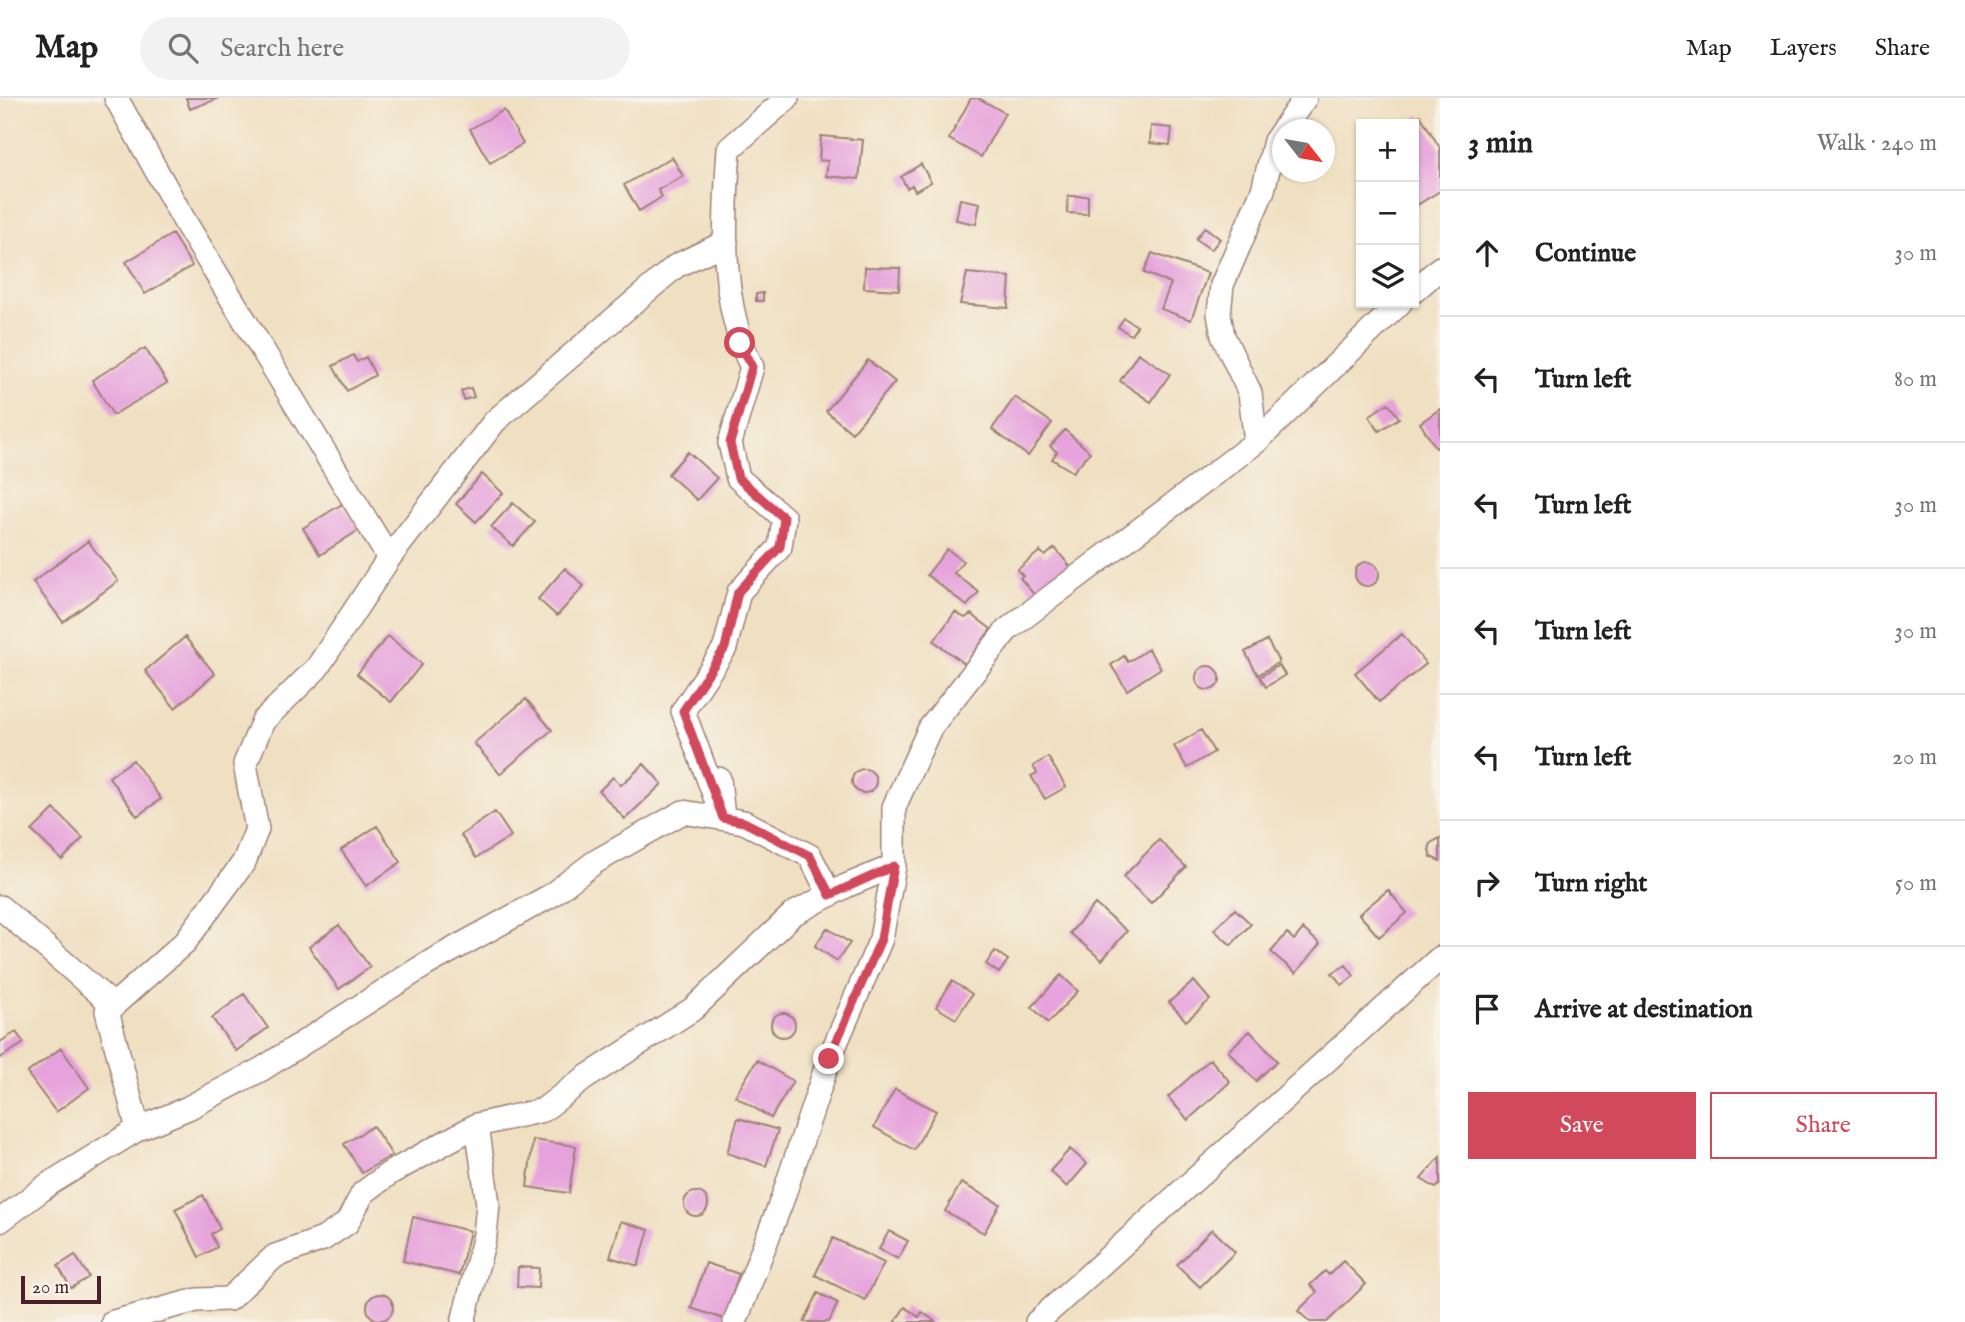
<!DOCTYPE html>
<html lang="en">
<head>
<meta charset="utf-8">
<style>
	:root { --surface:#fff; --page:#f2f2f2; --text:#222; --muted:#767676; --line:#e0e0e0; --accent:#d1495b }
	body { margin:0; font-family:"IM FELL English",serif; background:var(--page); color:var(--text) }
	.controls { position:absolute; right:21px; top:21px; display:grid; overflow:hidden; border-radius:0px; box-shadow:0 2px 5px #0004 }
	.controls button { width:63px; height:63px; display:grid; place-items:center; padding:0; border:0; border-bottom:2px solid var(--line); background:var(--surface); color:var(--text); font:35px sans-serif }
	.compass { position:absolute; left:1272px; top:21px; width:63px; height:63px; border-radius:50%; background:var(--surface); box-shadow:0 2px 5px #0004; rotate:121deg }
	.scale { position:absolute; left:21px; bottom:18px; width:80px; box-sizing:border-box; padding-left:7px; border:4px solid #4a1f2b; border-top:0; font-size:19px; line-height:24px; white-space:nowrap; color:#4a1f2b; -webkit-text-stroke:5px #f7f3e8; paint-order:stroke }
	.stop { position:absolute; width:21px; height:21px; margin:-16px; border:5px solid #d1495b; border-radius:50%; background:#fff }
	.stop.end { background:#d1495b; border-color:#fff; box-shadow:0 2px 7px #0008 }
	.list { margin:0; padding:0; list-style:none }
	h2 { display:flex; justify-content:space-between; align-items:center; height:91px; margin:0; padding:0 28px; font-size:30px }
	h2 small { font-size:23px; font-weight:400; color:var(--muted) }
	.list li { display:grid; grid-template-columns:46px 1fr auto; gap:21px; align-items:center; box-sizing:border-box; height:126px; padding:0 28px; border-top:2px solid var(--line) }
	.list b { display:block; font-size:26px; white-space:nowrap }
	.list em { font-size:23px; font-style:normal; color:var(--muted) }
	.actions { display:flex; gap:14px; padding:21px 28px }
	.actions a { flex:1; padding:16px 0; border:2px solid var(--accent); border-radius:0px; text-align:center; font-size:24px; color:var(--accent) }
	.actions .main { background:var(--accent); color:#fff }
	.icon { flex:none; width:38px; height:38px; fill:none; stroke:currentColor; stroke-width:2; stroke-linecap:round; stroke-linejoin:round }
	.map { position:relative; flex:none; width:1440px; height:1224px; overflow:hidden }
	header { display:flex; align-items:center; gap:42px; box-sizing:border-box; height:98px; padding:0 35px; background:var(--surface); border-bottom:2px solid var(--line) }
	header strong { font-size:33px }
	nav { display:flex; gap:38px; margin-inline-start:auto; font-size:24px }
	.search { width:490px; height:63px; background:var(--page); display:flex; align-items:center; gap:18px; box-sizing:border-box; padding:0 24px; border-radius:38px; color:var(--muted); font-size:26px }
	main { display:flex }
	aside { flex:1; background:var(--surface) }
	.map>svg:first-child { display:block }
</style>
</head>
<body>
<header>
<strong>Map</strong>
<div class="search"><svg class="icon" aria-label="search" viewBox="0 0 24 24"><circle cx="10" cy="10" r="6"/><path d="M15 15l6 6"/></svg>Search here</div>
<nav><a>Map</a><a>Layers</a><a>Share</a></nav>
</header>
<main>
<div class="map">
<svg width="1440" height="1224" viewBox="0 0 1440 1224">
	<rect width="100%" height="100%" fill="#f7f3e8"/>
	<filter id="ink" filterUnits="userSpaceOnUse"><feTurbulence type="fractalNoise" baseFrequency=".0143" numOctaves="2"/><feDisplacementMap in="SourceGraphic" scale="14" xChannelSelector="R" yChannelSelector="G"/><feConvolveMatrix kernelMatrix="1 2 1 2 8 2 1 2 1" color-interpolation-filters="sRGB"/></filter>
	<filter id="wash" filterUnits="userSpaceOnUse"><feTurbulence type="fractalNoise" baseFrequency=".00686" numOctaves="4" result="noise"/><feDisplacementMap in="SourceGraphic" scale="28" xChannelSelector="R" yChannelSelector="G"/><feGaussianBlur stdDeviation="1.57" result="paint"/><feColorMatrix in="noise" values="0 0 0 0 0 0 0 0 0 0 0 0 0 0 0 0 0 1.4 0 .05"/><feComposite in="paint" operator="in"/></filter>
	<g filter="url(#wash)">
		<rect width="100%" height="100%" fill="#f0e0c2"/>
		<g id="blocks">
			<path fill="#e6a2dc" d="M186,0H219L190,11Z
				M971,0H978L1005,15L981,59L949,41Z
				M504,12L523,46L490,65L470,31Z
				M1420,17L1440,50V93L1417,107L1414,101V26H1405Z
				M1151,28L1172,30L1170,47L1150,45Z
				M821,38L863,42L859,81L826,78L828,63L819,62Z
				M672,59L683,78L658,92L662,99L639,113L624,87Z
				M921,66L931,84L915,93L912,87L907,90L901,79Z
				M1068,98H1088V116L1067,115Z
				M960,101L980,105L976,126L956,122Z
				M1205,129L1220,141L1211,152L1196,141Z
				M172,136L192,168L145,196L126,164Z
				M1152,155L1208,175L1191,222L1161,211L1171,185L1144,175Z
				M865,169L900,170L899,192L864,190Z
				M967,175L1010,179L1008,210L960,206Z
				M763,195V203H756V196Z
				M1124,220L1137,228L1131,237L1118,229Z
				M145,250L167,285L113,317L92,282Z
				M1138,255L1170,276L1151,304L1120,283Z
				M353,257L357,264L366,259L375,277L347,293L333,268Z
				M868,262L895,284L852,335L826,313Z
				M471,290L474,299L464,302L461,293Z
				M1015,299L1052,325L1028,358L992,331Z
				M1388,305L1399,320L1379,333L1369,318Z
				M1440,311V347L1436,350L1420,325Z
				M1065,332L1090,354L1073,374L1052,361L1057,354L1050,348Z
				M688,354L717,380L697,402L668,376Z
				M482,376L503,395L476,424L456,406Z
				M513,405L535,424L513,448L491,429Z
				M342,406L359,432L320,457L303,430Z
				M88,443L118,483L63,524L33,484Z
				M1055,450L1073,472L1038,501L1020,480L1023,478L1017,472L1040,453L1045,458Z
				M947,451L963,463L954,475L979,494L967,508L927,477Z
				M1355 476a12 12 0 1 1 24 0a12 12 0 1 1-24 0Z
				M565,470L584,488L557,518L538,501Z
				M955,514L965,520L971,516L991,531L965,566L934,543Z
				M1402,536L1426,566L1379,604L1355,575Z
				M388,538L422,566L391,604L357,576Z
				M185,539L215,576L175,610L145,573Z
				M1267,542L1279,564L1258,577L1245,554Z
				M1148,551L1161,570L1127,592L1111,567L1124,558L1128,564Z
				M1279,567L1285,577L1266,589L1260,579Z
				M1196 580a12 12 0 1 1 24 0a12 12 0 1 1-24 0Z
				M526,601L552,632L500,676L474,645Z
				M1201,632L1214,654L1187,670L1174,648Z
				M1048,659L1066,689L1045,701L1031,678L1037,675L1033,668Z
				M133,662L161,701L137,718L109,679Z
				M644,666L662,686L625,721L599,693L613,679L621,687Z
				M852 683a12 12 0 1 1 24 0a12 12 0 1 1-24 0Z
				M54,711L83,740L62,762L32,733Z
				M495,714L511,738L476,760L461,737Z
				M377,728L401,764L366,788L341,752Z
				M1440,740V763L1431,759L1429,752L1431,745Z
				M1159,742L1186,769L1151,805L1123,779Z
				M1388,792L1407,815L1379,839L1359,816Z
				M1095,806L1127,833L1102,862L1070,835Z
				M1235,811L1251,826L1231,847L1214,832Z
				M339,827L370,869L339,891L309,849Z
				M827,830L850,845L837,863L815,848Z
				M1303,831L1320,846L1296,875L1271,854L1287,835L1294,842Z
				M995,853L1008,862L999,875L986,866Z
				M1346,867L1354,878L1342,887L1332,875Z
				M1061,877L1078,893L1048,925L1032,909Z
				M952,883L972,896L956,921L936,909Z
				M1194,883L1210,902L1186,923L1169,904Z
				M244,896L268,930L236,953L212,920Z
				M771 927a12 12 0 1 1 24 0a12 12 0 1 1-24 0Z
				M1250,933L1277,963L1256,983L1228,953Z
				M16,934L24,945L0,960V944Z
				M61,950L89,990L56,1014L27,975Z
				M1210,961L1230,984L1188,1022L1168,999Z
				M757,962L793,983L771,1020L735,998Z
				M895,991L936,1013L914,1052L874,1029Z
				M738,1020L778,1032L766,1068L727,1055Z
				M373,1028L392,1057L362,1075L344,1046Z
				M533,1042L576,1048L569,1095L527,1089Z
				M1070,1051L1087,1066L1067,1089L1050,1073Z
				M1440,1059V1086L1436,1090L1421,1081Z
				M961,1085L1000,1106L984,1135L945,1113Z
				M684 1106a12 12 0 1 1 24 0a12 12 0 1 1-24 0Z
				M203,1097L220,1131L211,1136L217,1149L199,1159L175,1111Z
				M413,1119L470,1133L459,1177L403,1163Z
				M621,1123L649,1132L638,1168L610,1159Z
				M1212,1131L1235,1154L1200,1189L1177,1167Z
				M889,1133L908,1143L898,1161L879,1151Z
				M833,1140L884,1165L865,1202L815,1177Z
				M75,1157L89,1179L71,1190L58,1168Z
				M1343,1163L1366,1186L1327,1224H1310L1298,1213L1317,1194L1310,1187L1325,1173L1329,1177Z
				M706,1165L739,1176L724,1221L691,1210Z
				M518,1169L539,1170L538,1190L517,1189Z
				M818,1195L838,1205L829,1224H804Z
				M367 1209a13 13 0 1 1 26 0a13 13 0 1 1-26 0Z
				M905,1209L919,1219L922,1214L936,1224H895Z"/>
		</g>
	</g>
	<g filter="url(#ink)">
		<use href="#blocks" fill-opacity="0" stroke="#9d8076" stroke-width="2"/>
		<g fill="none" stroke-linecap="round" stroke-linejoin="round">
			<g stroke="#9d8076" stroke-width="26">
				<path id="street" d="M116,0L185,124L389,460
					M1414,193L1440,170
					M1256,344L1250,295L1223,238L1219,216L1222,187L1263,92L1275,43L1305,0
					M719,681L723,720L683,613L725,550L739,494L780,449L784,420L738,380L730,345L752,269C719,205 724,121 729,51L787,0
					M0,809L114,908
					M138,1031L107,913L185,844L244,764L257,731L245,666L263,623L317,570L389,460L495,323L676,168L726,144
					M0,1123L49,1086L138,1031L188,1010L262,971L425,867L550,798L595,764L683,714L744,724L810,758L830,797
					M113,1224L197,1202L229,1201L275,1158L323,1141L347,1125L363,1095L390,1075L477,1027L543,1012L585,980L693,911L793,816L846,788L894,768
					M463,1224L485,1137L488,1106L477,1027
					M735,1224L782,1102L829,961L881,841L894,768V709L930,630L1007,532L1256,344L1400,205
					M1037,1224L1440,860"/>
			</g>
			<use href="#street" stroke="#fff" stroke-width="23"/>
		</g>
	</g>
	<g fill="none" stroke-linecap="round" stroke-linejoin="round" filter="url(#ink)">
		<path stroke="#d1495b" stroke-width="9" d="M740,245L752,269L730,345L738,380L784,420L780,449L738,494L725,550L683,613L723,720L744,724L810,758L830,797L894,768L881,841L829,961"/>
	</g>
</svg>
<div class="controls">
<button>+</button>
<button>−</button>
<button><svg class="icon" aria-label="layers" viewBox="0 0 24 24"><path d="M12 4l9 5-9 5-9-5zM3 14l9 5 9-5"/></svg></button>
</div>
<svg class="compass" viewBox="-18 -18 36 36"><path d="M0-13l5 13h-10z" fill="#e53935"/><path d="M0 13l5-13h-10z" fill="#767676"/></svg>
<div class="scale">20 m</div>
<div class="stop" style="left:740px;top:245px"></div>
<div class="stop end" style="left:829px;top:961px"></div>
</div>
<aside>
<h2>3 min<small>Walk · 240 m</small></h2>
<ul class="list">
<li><svg class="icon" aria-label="ahead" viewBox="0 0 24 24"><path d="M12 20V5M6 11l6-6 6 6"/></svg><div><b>Continue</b></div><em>30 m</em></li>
<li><svg class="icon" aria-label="left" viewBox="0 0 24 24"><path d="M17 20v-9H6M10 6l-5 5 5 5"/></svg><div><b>Turn left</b></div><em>80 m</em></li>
<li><svg class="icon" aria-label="left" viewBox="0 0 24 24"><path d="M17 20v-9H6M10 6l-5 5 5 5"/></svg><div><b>Turn left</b></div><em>30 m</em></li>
<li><svg class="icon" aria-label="left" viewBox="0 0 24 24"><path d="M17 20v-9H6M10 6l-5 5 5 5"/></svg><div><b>Turn left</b></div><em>30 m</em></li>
<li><svg class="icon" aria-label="left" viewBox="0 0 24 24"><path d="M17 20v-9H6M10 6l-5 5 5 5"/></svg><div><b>Turn left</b></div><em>20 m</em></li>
<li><svg class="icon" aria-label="right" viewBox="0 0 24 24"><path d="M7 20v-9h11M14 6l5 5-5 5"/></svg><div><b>Turn right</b></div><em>50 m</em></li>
<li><svg class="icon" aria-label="arrive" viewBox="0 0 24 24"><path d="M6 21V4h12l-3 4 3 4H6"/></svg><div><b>Arrive at destination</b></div></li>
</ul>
<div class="actions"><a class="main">Save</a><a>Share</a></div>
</aside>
</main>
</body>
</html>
